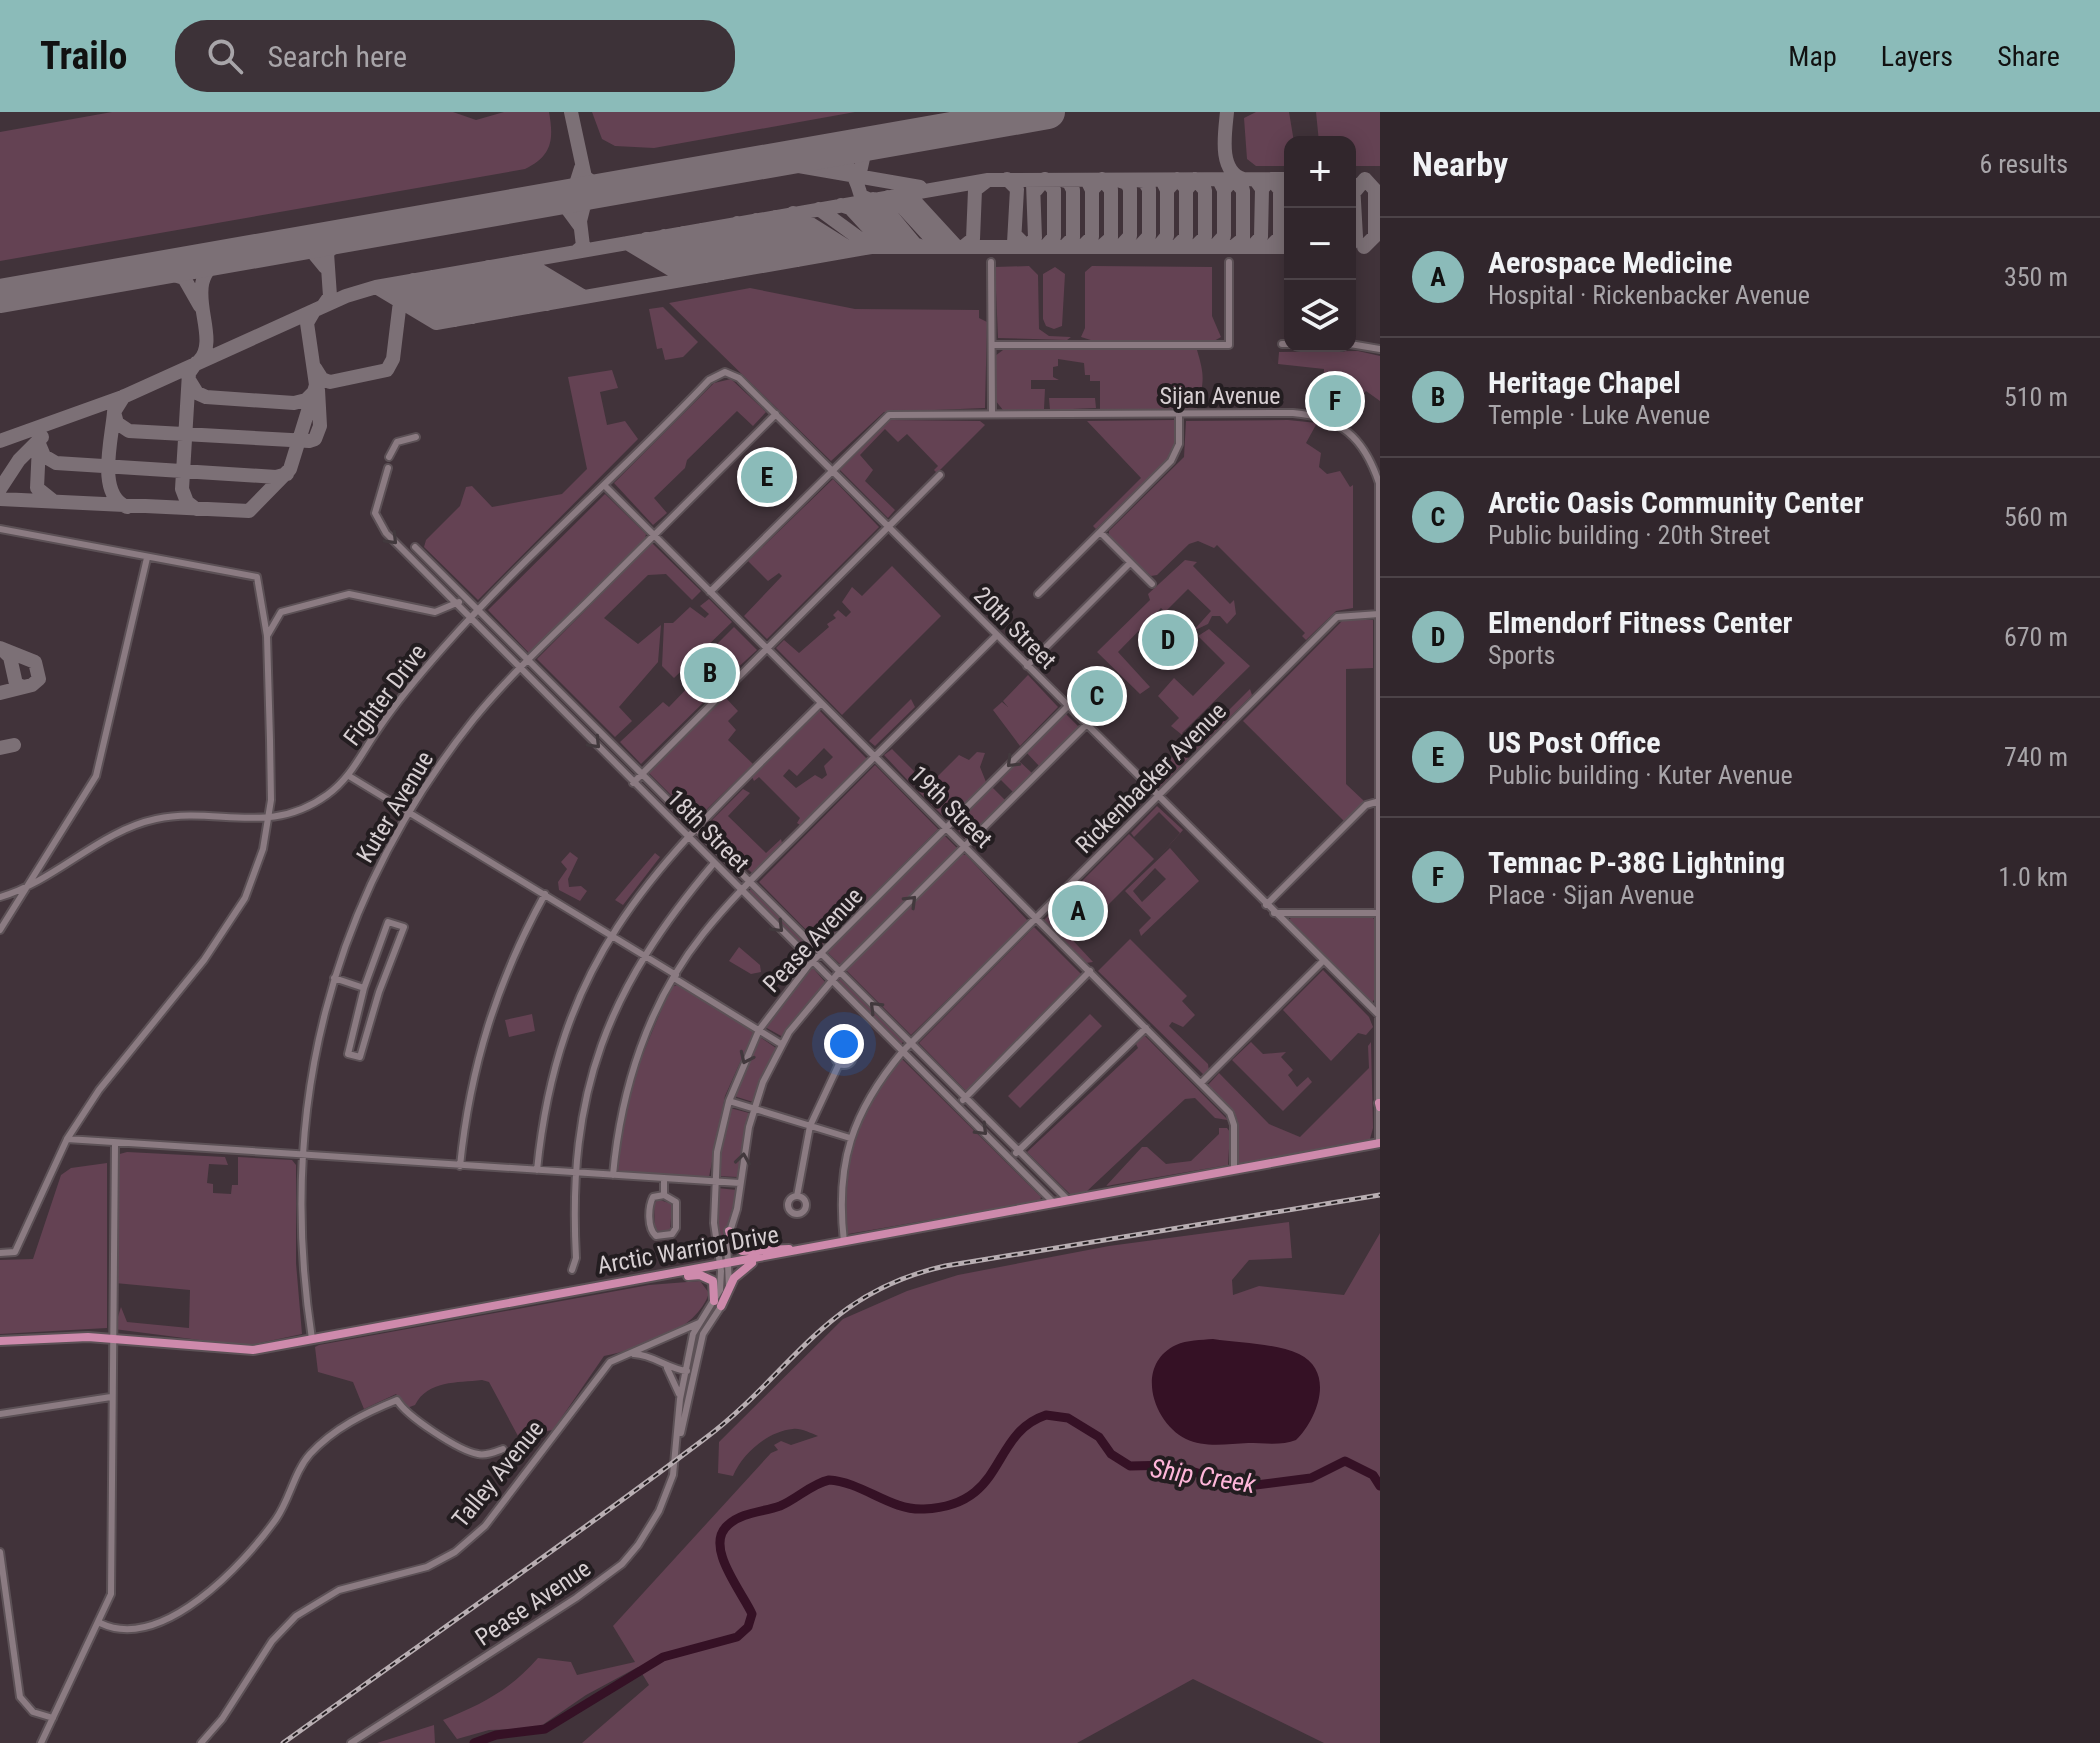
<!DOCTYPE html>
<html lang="en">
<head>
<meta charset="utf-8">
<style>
	:root { --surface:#31262c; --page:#3d3238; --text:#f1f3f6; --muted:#a8a5a9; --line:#4c4348; --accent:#8bbbb9 }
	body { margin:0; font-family:"Roboto Condensed",sans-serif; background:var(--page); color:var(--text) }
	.controls { position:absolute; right:24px; top:24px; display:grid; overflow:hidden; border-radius:16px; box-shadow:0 4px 20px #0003 }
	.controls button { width:72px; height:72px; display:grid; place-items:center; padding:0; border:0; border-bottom:2px solid var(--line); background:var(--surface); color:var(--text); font:40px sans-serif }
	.you { position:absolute; left:844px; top:932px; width:28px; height:28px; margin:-20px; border:6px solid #fff; border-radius:50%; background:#1a73e8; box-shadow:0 0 0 12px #1a73e833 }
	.badge { display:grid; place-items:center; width:52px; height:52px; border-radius:50%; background:var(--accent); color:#111; font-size:26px; font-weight:700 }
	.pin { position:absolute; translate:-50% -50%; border:4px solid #fff; box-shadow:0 2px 8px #0006 }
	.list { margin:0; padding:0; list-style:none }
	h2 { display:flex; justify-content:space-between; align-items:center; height:104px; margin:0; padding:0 32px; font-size:34px }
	h2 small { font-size:26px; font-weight:400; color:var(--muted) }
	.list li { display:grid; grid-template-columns:52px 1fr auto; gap:24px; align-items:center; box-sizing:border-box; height:120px; padding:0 32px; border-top:2px solid var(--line) }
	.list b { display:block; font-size:30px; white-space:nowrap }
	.list p { margin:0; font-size:26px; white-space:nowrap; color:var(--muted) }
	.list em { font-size:26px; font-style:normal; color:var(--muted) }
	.icon { flex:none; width:44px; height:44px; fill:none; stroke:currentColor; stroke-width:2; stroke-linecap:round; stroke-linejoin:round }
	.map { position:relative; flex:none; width:1380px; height:1631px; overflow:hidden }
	header { display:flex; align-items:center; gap:48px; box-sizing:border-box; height:112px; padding:0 40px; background:var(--accent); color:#111 }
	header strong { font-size:38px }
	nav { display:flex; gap:44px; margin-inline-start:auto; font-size:28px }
	.search { width:560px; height:72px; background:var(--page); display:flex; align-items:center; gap:20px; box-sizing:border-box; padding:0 28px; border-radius:32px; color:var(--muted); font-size:30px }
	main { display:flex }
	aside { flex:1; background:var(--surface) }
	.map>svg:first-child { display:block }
</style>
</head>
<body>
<header>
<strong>Trailo</strong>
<div class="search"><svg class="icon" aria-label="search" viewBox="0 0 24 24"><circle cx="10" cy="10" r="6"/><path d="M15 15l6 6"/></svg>Search here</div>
<nav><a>Map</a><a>Layers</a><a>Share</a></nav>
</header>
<main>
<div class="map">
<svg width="1380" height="1631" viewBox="0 0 1380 1631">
	<rect width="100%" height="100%" fill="#41333a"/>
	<path fill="#644253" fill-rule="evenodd" d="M112,0H453L476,8L504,0H549C554,28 552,44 525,57L0,149V20Z
		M592,0H855L654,36L615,34L602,27Z
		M1256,0H1289L1294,30H1290V54H1256L1247,47L1244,6Z
		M1316,0H1380V54H1350V30H1319Z
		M1029,154L1038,163L1039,217L1049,224L1071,225L1067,228L998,226L995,155Z
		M1092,154L1212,155V204L1221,225L1214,229H1094L1081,225L1085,216V160Z
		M1055,155L1065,162L1062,214L1054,217L1046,214L1043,207V162Z
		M750,176L855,197L979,198V206L987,210L985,296L884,300L831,349L669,191Z
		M663,195L698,230L683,245L665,248L662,236L657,237L649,197Z
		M1003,238H1197C1205,265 1204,269 1197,297L1100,298V269H1090V263H1085L1084,251L1058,247V254L1053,255V265L1059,268H1031V277H1045L1044,297L1003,298L995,288V244Z
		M1358,239L1380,244V289L1366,279L1349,298L1352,304L1345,309L1322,299L1324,257L1278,252L1279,240Z
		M612,258L618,276L600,280L607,313L625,309L638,327L478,488L424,435L426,428L460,394L466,375L472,374L492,395L562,382L587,357L568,265Z
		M731,267L766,300L753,314L737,299L687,348L685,356L654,386L667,401L653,413L614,371L714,271Z
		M1049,286H1095L1096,296L1050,298Z
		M890,308L980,309L985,313L937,361L934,358L938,354L907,322L898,330L885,317L860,343L873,358L865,369L895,398L888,406L840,358Z
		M1175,308L1176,332L1171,343L1096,417L1093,414L1141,366L1087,309Z
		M1288,308L1317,311L1306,331L1321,341L1319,355L1327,362L1340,359L1350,375L1353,373V496L1336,499L1306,528L1302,524L1305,521L1217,433L1214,436L1198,429L1189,432L1157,463L1151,464L1109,426V419L1184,345L1186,309Z
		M833,367L879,415L767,527L744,504L782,464L779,461L768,469L748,449Z
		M605,382L646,422L645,427L530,542L488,498Z
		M652,431L701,479L692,488L666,462L648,463L604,506L638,532L661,513L658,550L619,595L632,609L615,625L537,547Z
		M1185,448L1197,450L1193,454L1230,492L1234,488L1236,502L1227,512L1220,504H1212L1208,512L1193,519L1211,499L1188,477L1165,500L1161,496L1118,540L1150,575L1140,582L1097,540L1150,488L1148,482Z
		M892,454L941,504L842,603L776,536L784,528L799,541L829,515L827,512L836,506L833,503L838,498L846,505L851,500L842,490L852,475L862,484Z
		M709,487L732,510L674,566L662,554L664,511H673L690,495L705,506L709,502L700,494Z
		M1343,508H1373V556L1346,557V672L1364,689L1344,709L1243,609Z
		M734,515L757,538L733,560L717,545L695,559L693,556Z
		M1209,517L1250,554L1182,621L1186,626L1171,614L1179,606L1158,584L1174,566L1193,584L1225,551L1198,524Z
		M1028,563L1058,595L1020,634L993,598L1002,590L1008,595L1003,589Z
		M695,568L702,575L708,571L716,578L641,652L620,630L663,590L669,595Z
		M1250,577L1252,583L1196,639L1191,631L1194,633Z
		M725,585L738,599L728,609L736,618L728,628L753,652L696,708L649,661Z
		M911,587L915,595L875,634L869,629Z
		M819,598L867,647L800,713L797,711L800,706L759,665L754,669L752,665ZM824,636L833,645L824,654L827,663L822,667L815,663L796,676L783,664L789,657L797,664Z
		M1065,601L1080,616L1040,655L1026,640Z
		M892,637L914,659L917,670L912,673L884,643Z
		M1182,639L1189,646L1160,675H1156L1147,667L1167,646L1176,645Z
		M977,640L985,641L980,655L986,670L947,708L917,678L927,666L934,668L959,643L969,648Z
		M1018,648L1033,662L1014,681L1000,667Z
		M875,653L938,717L822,834L759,770Z
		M992,675L1006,689L967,729L954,713Z
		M743,677L750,681L728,704L766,741L781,727L782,731L752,761L705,715Z
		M1157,694L1183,718L1157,747L1180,721L1159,700L1134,725L1131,721Z
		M1129,722L1154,747L1106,795L1081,770Z
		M944,723L958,737L842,854L827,840Z
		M1170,736L1199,769L1141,824L1139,818L1151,806L1125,779ZM1155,756L1166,767L1142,790L1133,779Z
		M570,740L578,746L568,767L569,775L581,774L587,779L580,789L559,778L558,770L567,757L561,750Z
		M655,741L660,745L623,793L615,788Z
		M961,742L966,743L1028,809L911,923L846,858Z
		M752,776L816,839L811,844L748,780Z
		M1051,801L1052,806L1093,850L1086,851L1043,809Z
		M1292,804L1372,805L1375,808V886L1372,891L1288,810Z
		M1034,815L1081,862L966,979L919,931Z
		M1130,827L1187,884L1182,889L1195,903L1183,915L1172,910L1169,914L1208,952L1209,959L1204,963L1098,859Z
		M739,835L760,853L761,860L751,862L729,849Z
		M812,855L825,870L783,925L765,915Z
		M1323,858L1369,905L1373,915L1366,923L1358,921L1331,949L1283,898Z
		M842,865L905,928L900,933L837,870Z
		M677,873L754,919L725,984L709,1065L619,1060C605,1025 655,910 672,875Z
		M532,902L535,919L509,925L505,908Z
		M1090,902L1102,914L1020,996L1008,984Z
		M1144,923L1228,1008L1215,1006L1195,986L1185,987L1086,1080L1071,1083L1027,1040L1138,936L1136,932Z
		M760,925L776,936L753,990L734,984Z
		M1251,930L1263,942L1286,940L1281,945L1293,958L1288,963L1297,975L1308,965L1312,970L1283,999L1232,948Z
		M1371,930L1373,1016L1370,1027L1239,1052L1236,1005L1208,973L1219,961L1269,1012L1300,1025L1369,956L1368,934Z
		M902,947L1041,1085L1040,1089L848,1122C831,1061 864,993 902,947Z
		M730,996L749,1001L737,1065L717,1064Z
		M1219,1016H1227L1230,1020L1228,1053L1106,1074L1142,1035H1147L1166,1052L1191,1049L1219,1022Z
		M127,1040L225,1045L228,1053L209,1052L207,1071L213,1072V1081L231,1082L232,1073H238V1045L292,1048L296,1053V1151L302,1222L246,1234L114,1217L121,1195L127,1210L189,1216L190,1178L115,1171L116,1043Z
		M107,1051V1216L0,1222V1148L33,1147L61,1063L71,1056Z
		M717,1076L737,1078L724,1141L717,1113Z
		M657,1087L672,1092L670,1120L655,1119L654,1092Z
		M1289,1110L1292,1146L1249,1148L1232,1168L1233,1183L1259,1174L1344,1183L1380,1121V1631H1324L1193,1567L1077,1631H582L649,1573L638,1555L586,1583L538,1616L489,1618L457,1627L443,1608C482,1592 510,1578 538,1546L571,1550L577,1563L635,1550L613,1514L771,1341L778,1338L774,1333L781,1329L791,1333L818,1324C810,1321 801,1316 793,1317C768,1319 742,1342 733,1364L718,1361L719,1330L843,1207L907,1179L958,1163L1109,1134Z
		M700,1169L709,1181C697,1219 640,1237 604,1244L553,1318L518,1324L489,1270L482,1268C457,1271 428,1268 415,1293L407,1296L396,1282L364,1297L353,1270L318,1260L315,1235L319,1233L649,1173Z
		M434,1613L435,1631H377Z"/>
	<path fill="#351125" d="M1213,1227C1239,1231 1275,1231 1299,1242C1336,1260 1317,1308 1296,1328C1282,1334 1263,1331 1248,1331C1228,1332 1204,1336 1186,1327C1153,1311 1134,1253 1176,1233C1187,1228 1201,1228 1213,1227Z"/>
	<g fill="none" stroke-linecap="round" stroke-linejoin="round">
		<path stroke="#351125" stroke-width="9" d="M474,1631L496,1623L545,1617L663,1545L737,1525L748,1515L752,1502C743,1481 703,1434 728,1413C742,1400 763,1400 780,1394C797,1387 811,1372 829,1368C863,1370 890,1399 924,1397C1008,1393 989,1322 1046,1303L1068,1306L1099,1325L1111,1342L1130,1354L1173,1353L1240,1375L1311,1366L1345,1349L1373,1363L1380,1374"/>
		<path stroke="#7c7076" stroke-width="14" d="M571,0L585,65L599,75L617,76
			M1227,0C1225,21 1218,59 1243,67
			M813,41C845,42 853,56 861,84L870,88
			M770,49L920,75
			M1007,67L1017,77L1014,131
			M1062,68L1069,70L1073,78V126L1064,135
			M1118,68L1127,71L1130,77V124L1120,135
			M1137,68L1144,69L1149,77V124L1139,135
			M858,69L864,42L891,27
			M1262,77L1271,67L1280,78V125L1270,135
			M1036,78L1045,67L1054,78V125L1045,135
			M1092,78L1102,67L1111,78V126L1101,135
			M1167,78L1177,67L1186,76V125L1176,135
			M1186,78L1195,67L1205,78V125L1195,135
			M1224,78L1233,67L1243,78V127L1233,135
			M1356,78L1365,67L1375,78V124L1364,135
			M903,82L911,85L957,135
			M888,85L896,88L939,135
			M557,86L575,75L581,56
			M873,87L880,90L915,132L922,135
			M542,89L566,95L580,114
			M858,90L864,92L897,131L905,135
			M841,93L850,96L886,135
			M819,97L871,135
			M793,101L852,138
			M775,105L835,141
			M756,108L816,144
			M737,111L798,148
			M719,115L780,151
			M701,118L761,154
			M683,121L741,157
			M664,124L723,161
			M1017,125L1027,135L1035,126L1033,71
			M646,127L706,164
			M627,131L687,167
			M1350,133L1356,125L1353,72
			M288,134L311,138L325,155
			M963,135L973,127L975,78L988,68
			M1082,135L1092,125V78L1088,70
			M1158,135L1167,124V78L1163,70
			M1214,135L1224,124V78L1220,70
			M1252,135L1261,125L1262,77L1257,70
			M577,139L583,134L580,109L584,93L610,77
			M524,149L584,185
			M508,152L566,188
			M488,155L547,192
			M155,157L184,166L200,194
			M469,159L528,195
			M451,162L511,198
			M432,165L493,201
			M413,168L473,205
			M395,172L455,208
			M376,175L436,211L871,135H1290
			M323,194L330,184L327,141L344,124
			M199,249C224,224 174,167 226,145
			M196,251L189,261L182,377L187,390L196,397
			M315,256L322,267L330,270L387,258L393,247L401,181
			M189,268L197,281L206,285L294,291L306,288L315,279
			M124,284L114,300L117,311L129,319L309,329L315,327L320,314L318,278
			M114,300C112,327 96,383 127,395
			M0,329L125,284L346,184L376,175L988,68L1290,67
			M39,332L44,344L56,351L276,365L287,362
			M39,333L37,376L52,388
			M0,377L19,348L42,325
			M0,387L249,399L290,357L316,273L307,211L314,199
			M0,536L35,550L39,567L32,573L0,581
			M2,537L10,545L16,572L23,575
			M0,636L14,633"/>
		<path stroke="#7c7076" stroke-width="34" d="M0,184L1048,0"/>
		<g stroke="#5c5156" stroke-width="10">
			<path id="minor" d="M991,150L992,302
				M1282,232H1290
				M1350,232L1380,237
				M992,233H1229V150
				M389,345L397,330L416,325
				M388,356L375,401L386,421L1054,1091
				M605,374L1230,1001L1234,1013V1058
				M0,417L257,465L267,524L270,628L271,688L263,737L245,786L204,848L99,978L67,1027L15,1140L0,1141
				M1100,420L1152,472
				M415,435L1069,1089
				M710,480L889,303L1293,301C1341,305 1364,326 1379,371V1031
				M1038,482L1171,349L1179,332V302
				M267,524L281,500L349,482L435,500L459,490
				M1027,554L1130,451
				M349,664L676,863
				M633,671L940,363
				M0,785C56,769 99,719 156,707C217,694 269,725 327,683C351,666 362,640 379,616C398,588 420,562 443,536C526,442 623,359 709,268L725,260L739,266L1379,903
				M1266,793L1366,693L1380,689
				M1274,801H1380
				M388,810L404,815L379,880L360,945L348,942L364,876Z
				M0,818L96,664L147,446
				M334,866L364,876
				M674,866L781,932
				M835 944a9 9 0 1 1 18 0a9 9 0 1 1-18 0Z
				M1201,971L1322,850
				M963,988L1090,859
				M729,989L850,1026
				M67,1027L740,1071
				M1016,1041L1146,916
				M460,1054C470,955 497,869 545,782
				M537,1058C560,829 669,743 821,591
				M613,1063C621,977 648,891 703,822C737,779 778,742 816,703C876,643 937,583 997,523
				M664,1083L676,1090V1116L672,1122L656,1124C647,1116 648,1095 653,1085L664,1083V1067
				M788 1093a9 9 0 1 1 18 0a9 9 0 1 1-18 0Z
				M797,1084L810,1014L839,952
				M844,1130C835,1051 852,1000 903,939L1337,505L1379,502
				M572,1158L576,1146C567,979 607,877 714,751
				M729,1175L727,1129L737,1097L749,1015L763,970L789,920L840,859L1086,613
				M312,1227C277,999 329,789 473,608C507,566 548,528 587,490C650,427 713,365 776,302
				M634,1242C654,1243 668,1257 687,1259
				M667,1256L679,1282
				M0,1302L111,1285
				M681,1321L703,1222L722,1193
				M0,1440L20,1585L33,1600L53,1606
				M100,1511C162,1541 244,1452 276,1407C290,1387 294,1360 310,1342C334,1316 365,1301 397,1288C406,1304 459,1339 478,1342C486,1344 495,1340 503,1337
				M41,1631L111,1482L115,1032
				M201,1631L222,1607L272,1529L296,1504L339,1478L427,1455L455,1440L485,1414L610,1250L699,1211
				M351,1631L576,1486L622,1452L638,1433L659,1399L673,1363L680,1287L693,1222L720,1178L721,1159L714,1111L717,1040L729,989L759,918L808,854L1067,595"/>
		</g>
		<g stroke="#5c5156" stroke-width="12">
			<path id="major" d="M1379,991L1380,995
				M729,1119L734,1133L742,1139L789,1137
				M688,1164L700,1163L713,1169L714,1189
				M721,1194L734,1166L752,1151
				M0,1229L88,1225L253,1238L1380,1031"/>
		</g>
		<use href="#minor" stroke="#8b7b82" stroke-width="6"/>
		<use href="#major" stroke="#ce8aac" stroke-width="8"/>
		<g stroke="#b8aeb2" stroke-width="5">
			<path id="rail" d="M283,1631C423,1530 565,1432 703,1328C793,1261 823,1181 945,1154L1380,1083"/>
		</g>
		<use href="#rail" stroke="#231d20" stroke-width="2" stroke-dasharray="6" stroke-linecap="butt"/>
	</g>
	<defs><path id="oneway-chevron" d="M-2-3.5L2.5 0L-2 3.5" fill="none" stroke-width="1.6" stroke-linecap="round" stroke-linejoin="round" transform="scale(2)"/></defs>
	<g stroke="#42393d">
		<use href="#oneway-chevron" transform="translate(392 427) rotate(46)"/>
		<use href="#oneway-chevron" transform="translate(595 631) rotate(46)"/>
		<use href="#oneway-chevron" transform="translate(1012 650) rotate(135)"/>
		<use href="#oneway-chevron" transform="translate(911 789) rotate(-45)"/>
		<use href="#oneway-chevron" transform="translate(778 815) rotate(45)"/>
		<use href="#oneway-chevron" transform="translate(875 895) rotate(-135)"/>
		<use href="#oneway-chevron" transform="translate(746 946) rotate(115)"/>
		<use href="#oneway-chevron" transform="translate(982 1018) rotate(45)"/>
		<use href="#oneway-chevron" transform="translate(743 1047) rotate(-82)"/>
	</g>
	<g text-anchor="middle" stroke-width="8" stroke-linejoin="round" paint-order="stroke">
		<g font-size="24" fill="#d7cfd2" stroke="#231d20">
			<text x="1220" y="292">Sijan Avenue</text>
			<text transform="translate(1015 516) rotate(45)" y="8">20th Street</text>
			<text transform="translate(385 583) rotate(-53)" y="8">Fighter Drive</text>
			<text transform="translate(1151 666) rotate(-45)" y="8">Rickenbacker Avenue</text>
			<text transform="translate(395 695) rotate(-59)" y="8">Kuter Avenue</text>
			<text transform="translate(951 695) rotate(45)" y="8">19th Street</text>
			<text transform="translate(708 719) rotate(45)" y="8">18th Street</text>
			<text transform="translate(813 828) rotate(-47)" y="8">Pease Avenue</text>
			<text transform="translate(688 1138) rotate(-10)" y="8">Arctic Warrior Drive</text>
			<text transform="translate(498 1362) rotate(-51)" y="8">Talley Avenue</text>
			<text transform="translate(533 1491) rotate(-34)" y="8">Pease Avenue</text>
		</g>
		<g font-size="26" font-style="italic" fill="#feb6d9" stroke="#231d20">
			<text transform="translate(1203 1364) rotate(9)" y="9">Ship Creek</text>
		</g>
	</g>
</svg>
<div class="controls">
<button>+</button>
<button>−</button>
<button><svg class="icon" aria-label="layers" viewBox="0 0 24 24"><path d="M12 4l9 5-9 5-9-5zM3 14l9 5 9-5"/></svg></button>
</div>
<div class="you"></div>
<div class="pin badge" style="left:1078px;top:799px">A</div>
<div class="pin badge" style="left:710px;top:561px">B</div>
<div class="pin badge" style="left:1097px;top:584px">C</div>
<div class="pin badge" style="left:1168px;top:528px">D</div>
<div class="pin badge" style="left:767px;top:365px">E</div>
<div class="pin badge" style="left:1335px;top:289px">F</div>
</div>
<aside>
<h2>Nearby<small>6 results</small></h2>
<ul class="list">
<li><span class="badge">A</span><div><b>Aerospace Medicine</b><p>Hospital · Rickenbacker Avenue</p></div><em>350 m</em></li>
<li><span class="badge">B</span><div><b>Heritage Chapel</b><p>Temple · Luke Avenue</p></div><em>510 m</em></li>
<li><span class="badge">C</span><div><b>Arctic Oasis Community Center</b><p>Public building · 20th Street</p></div><em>560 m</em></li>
<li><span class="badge">D</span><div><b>Elmendorf Fitness Center</b><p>Sports</p></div><em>670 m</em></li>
<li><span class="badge">E</span><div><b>US Post Office</b><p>Public building · Kuter Avenue</p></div><em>740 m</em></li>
<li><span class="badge">F</span><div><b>Temnac P-38G Lightning</b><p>Place · Sijan Avenue</p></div><em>1.0 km</em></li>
</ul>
</aside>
</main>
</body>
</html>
